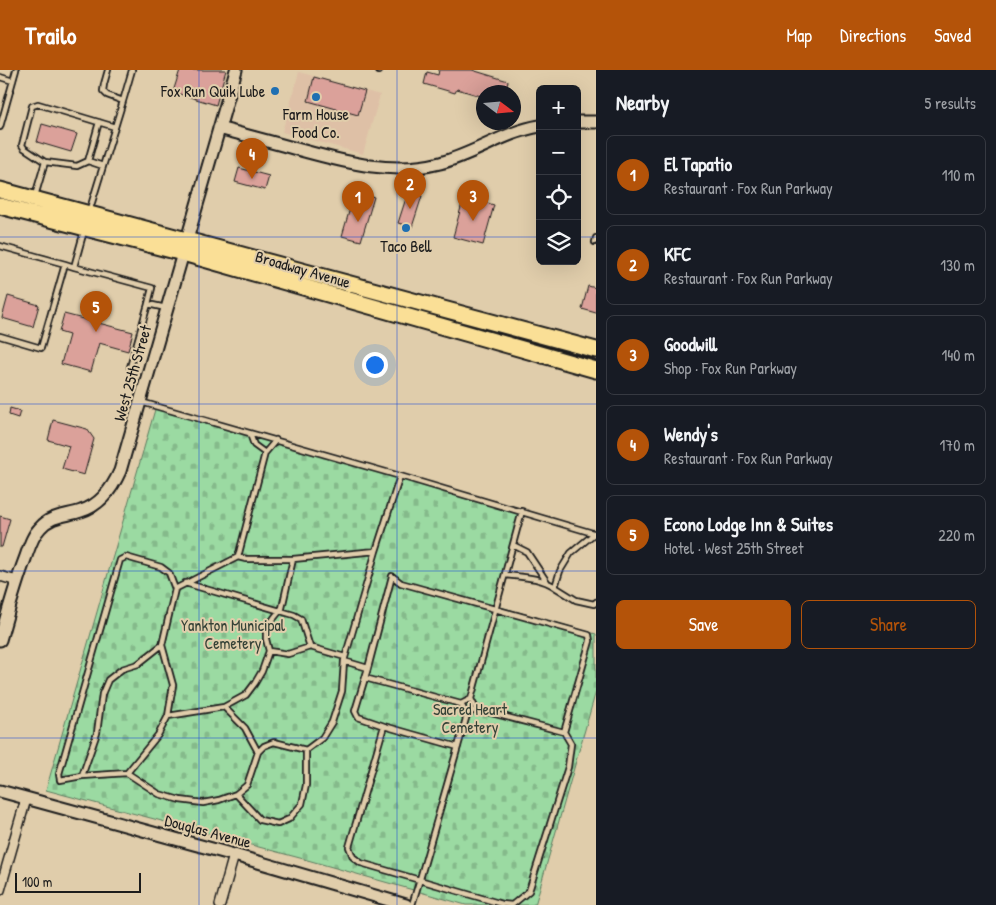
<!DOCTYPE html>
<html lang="en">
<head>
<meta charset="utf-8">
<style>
	:root { --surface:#171b24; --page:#20242c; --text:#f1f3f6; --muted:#9ea1a6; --line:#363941; --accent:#b45309 }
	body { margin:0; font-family:"Patrick Hand",sans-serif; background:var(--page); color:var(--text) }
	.controls { position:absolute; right:15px; top:15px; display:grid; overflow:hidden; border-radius:8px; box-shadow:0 5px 20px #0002 }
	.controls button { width:45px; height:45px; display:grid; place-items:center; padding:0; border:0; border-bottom:1px solid var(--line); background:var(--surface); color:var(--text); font:25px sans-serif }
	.compass { position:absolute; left:476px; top:15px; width:45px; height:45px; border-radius:50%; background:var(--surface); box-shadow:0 5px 20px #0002; rotate:106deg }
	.scale { position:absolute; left:15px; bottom:12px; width:126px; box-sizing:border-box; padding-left:5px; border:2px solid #1c1c1c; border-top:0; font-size:14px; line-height:18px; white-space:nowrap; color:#1c1c1c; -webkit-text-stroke:4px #e0cdab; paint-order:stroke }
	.you { position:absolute; left:374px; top:294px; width:18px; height:18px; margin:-12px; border:4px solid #fff; border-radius:50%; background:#1a73e8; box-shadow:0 0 0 8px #1a73e833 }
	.badge { display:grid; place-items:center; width:32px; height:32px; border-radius:50%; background:var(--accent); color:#fff; font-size:16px; font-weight:700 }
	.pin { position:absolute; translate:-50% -41px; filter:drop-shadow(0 1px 2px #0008) }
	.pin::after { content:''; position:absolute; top:26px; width:18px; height:15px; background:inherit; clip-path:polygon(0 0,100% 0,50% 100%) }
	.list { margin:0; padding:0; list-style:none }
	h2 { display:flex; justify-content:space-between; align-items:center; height:65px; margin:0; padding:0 20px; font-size:21px }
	h2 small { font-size:16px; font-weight:400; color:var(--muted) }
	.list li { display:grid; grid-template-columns:32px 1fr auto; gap:15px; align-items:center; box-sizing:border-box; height:80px; margin:0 10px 10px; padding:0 10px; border:1px solid var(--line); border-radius:8px }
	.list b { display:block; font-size:19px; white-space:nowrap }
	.list p { margin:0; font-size:16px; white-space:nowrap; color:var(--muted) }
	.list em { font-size:16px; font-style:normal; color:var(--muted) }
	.actions { display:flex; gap:10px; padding:15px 20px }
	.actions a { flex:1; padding:11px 0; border:1px solid var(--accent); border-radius:8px; text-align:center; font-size:18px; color:var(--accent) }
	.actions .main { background:var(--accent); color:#fff }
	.icon { flex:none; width:28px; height:28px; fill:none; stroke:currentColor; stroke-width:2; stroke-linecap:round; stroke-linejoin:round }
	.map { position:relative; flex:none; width:596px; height:835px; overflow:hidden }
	header { display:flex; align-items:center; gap:30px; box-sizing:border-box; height:70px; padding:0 25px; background:var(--accent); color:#fff }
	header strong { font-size:24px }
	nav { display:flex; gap:28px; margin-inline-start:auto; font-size:18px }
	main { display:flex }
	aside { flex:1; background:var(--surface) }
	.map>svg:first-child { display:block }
</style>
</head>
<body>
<header>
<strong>Trailo</strong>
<nav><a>Map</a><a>Directions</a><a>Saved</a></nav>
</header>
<main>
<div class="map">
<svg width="596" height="835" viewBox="0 0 596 835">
	<defs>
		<pattern id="cemetery-stones" width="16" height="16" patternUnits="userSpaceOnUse" patternTransform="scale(1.25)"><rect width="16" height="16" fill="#9bdaa2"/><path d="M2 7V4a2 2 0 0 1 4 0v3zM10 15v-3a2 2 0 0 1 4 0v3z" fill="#85ba8b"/></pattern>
	</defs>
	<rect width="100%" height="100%" fill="#e0cdab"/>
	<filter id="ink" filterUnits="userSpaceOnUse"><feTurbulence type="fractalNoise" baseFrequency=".02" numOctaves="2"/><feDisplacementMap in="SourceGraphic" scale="10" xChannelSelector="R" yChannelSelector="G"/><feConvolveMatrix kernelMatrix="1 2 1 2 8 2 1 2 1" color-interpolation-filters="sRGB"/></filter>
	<g filter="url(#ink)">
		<path fill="#dec0a6" d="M299,2L380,25L363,84L282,62Z"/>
		<path fill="url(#cemetery-stones)" stroke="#5c7b5f" d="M156,336L522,441L497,536L596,564V621L535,835H466L311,791L46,720Z"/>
		<path fill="#dba19a" stroke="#1c1c1c" d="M180,0H226L216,35L173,22Z
			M439,0H472L508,11L505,22H484V27L457,19L455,23L424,14L427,2L438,5Z
			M314,7L365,21L358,45L308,31Z
			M42,54L77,64L71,82L37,72Z
			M239,98L269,106L265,120L235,112Z
			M355,121L374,127L361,171L342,166Z
			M408,122L422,126L412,157L398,153Z
			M464,126L494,135L483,175L453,167Z
			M588,216L596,218V243L582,239Z
			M8,226L39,235L33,257L2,248Z
			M64,244L133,262L128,281L99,273L91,302L61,294L69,265L59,262Z
			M10,338L20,341L18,348L9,345Z
			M53,350L87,359L94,369L84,405L62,399L69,376L48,370Z
			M0,446L10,449L2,477H0Z"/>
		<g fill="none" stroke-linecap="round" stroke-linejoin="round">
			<g stroke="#1c1c1c" stroke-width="8">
				<path id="service" d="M379,1V0
					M0,7L13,11
					M123,31L132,0
					M99,52L88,91L103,96
					M0,57L16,0
					M45,92L77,96L88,91
					M35,126L45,92L24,78L22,75L32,36L38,34L115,57
					M89,142L123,31L107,25L103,21L104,14L108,0
					M595,172L596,168
					M0,176L65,194L41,278L0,266
					M65,194L74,197L84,161
					M74,197L152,218L148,234
					M130,297L148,234L166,238
					M141,332L400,406L596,464
					M250,364L254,375L265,383
					M595,463L571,483L560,501L555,517L576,530L594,534L596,532
					M513,475L527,482L547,512
					M238,487L246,489H293L376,481L400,406
					M506,505C522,507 540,507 555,517
					M185,513L294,545L301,549L310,577
					M175,519L169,503L161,497L126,487L120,490L59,704L60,710L82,706L127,703L159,724L180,730L203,733L219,730L236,724L247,715L258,682L264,676L274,672L306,680L322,668L332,652L342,621L344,591L376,481
					M269,581L288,584L310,577L345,587
					M344,591L368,598
					M365,608L461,634
					M224,637L246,625L255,613L262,601L269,581L266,569V559L274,548L282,538L293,489
					M476,639L471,629L522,441
					M467,645L461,634L471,629
					M168,646L224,637L245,658L258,682
					M384,656L358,647L355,641L368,598L392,506L401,513L589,565L590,571L564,662
					M127,703L158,665L168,646L173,615L162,575
					M82,706L97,663L102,624L108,610L122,599L138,594L162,575L175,519L238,487L265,383L276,370
					M236,724L260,750L278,754L289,749L302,734L306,715V680
					M412,835L420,809L467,645L476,639L564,662L571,674L568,697L529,821L512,835L502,834L361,793L353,787L349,777L384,656L458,677"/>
			</g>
			<g stroke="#1c1c1c" stroke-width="12">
				<path id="minor" d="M0,506L17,511
					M0,820L26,729
					M220,835L234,785"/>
			</g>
			<g stroke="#1c1c1c" stroke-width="15">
				<path id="tertiary" d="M577,52H596
					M219,58C244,65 268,71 293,78C341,91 390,106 440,93C475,84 504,62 540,56
					M0,570C8,542 15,515 25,489C29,478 32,466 40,458C51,445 66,446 81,441C101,435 112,419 120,401L236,0
					M0,721L234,785L406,835"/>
			</g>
			<g stroke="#1c1c1c" stroke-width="19">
				<path id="trunk" d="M0,120L596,280
					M0,136L183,183L596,300"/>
			</g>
			<use href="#service" stroke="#e0cdab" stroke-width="4.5"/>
			<use href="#minor" stroke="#e0cdab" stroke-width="9"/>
			<use href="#tertiary" stroke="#e0cdab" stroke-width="11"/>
			<use href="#trunk" stroke="#fadf96" stroke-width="15"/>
		</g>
	</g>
	<path fill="none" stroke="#1d4ed8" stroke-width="1" stroke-opacity="0.55" d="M199,0V835M397,0V835M0,167H540M577,167H596M0,334H596M0,501H596M0,668H596"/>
	<g fill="#1f6fb2" stroke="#e0cdab" stroke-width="2">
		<circle cx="275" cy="21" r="5"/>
		<circle cx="316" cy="27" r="5"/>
		<circle cx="406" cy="158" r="5"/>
	</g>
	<g text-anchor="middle" stroke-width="4" stroke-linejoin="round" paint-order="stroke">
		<g font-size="16" fill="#1c1c1c" stroke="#e0cdab">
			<text x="265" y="27" text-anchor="end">Fox Run Quik Lube</text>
			<text x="316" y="50">Farm House<tspan x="316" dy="18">Food Co.</tspan></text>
			<text x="406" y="182">Taco Bell</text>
		</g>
		<g font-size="16" fill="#1c1c1c" stroke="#e0cdab">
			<text transform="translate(303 199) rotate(16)" y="6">Broadway Avenue</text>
			<text transform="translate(132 303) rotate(-74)" y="6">West 25th Street</text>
			<text transform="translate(208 761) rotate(15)" y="6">Douglas Avenue</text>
		</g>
		<g font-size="16" fill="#354237" stroke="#e0cdab">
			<text x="233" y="561">Yankton Municipal<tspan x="233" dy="18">Cemetery</tspan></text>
			<text x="470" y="645">Sacred Heart<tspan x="470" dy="18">Cemetery</tspan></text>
		</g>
	</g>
</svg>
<div class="controls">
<button>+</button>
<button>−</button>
<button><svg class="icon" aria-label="locate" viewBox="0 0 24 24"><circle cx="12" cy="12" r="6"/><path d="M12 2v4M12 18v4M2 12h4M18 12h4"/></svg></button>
<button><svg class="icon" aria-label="layers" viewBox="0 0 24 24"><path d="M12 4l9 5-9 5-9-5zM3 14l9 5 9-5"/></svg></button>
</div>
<svg class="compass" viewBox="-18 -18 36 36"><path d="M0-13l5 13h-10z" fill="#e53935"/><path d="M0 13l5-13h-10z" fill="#9ea1a6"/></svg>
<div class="scale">100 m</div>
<div class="you"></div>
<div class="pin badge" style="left:358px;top:152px">1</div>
<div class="pin badge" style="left:410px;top:139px">2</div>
<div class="pin badge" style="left:473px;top:151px">3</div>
<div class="pin badge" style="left:252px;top:109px">4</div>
<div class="pin badge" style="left:96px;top:262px">5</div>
</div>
<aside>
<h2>Nearby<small>5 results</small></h2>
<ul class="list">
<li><span class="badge">1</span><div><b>El Tapatio</b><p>Restaurant · Fox Run Parkway</p></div><em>110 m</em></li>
<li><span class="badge">2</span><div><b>KFC</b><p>Restaurant · Fox Run Parkway</p></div><em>130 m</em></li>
<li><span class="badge">3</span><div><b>Goodwill</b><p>Shop · Fox Run Parkway</p></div><em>140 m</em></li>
<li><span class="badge">4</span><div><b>Wendy's</b><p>Restaurant · Fox Run Parkway</p></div><em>170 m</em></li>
<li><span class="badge">5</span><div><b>Econo Lodge Inn &amp; Suites</b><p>Hotel · West 25th Street</p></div><em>220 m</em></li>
</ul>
<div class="actions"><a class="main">Save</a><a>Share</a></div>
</aside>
</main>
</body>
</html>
